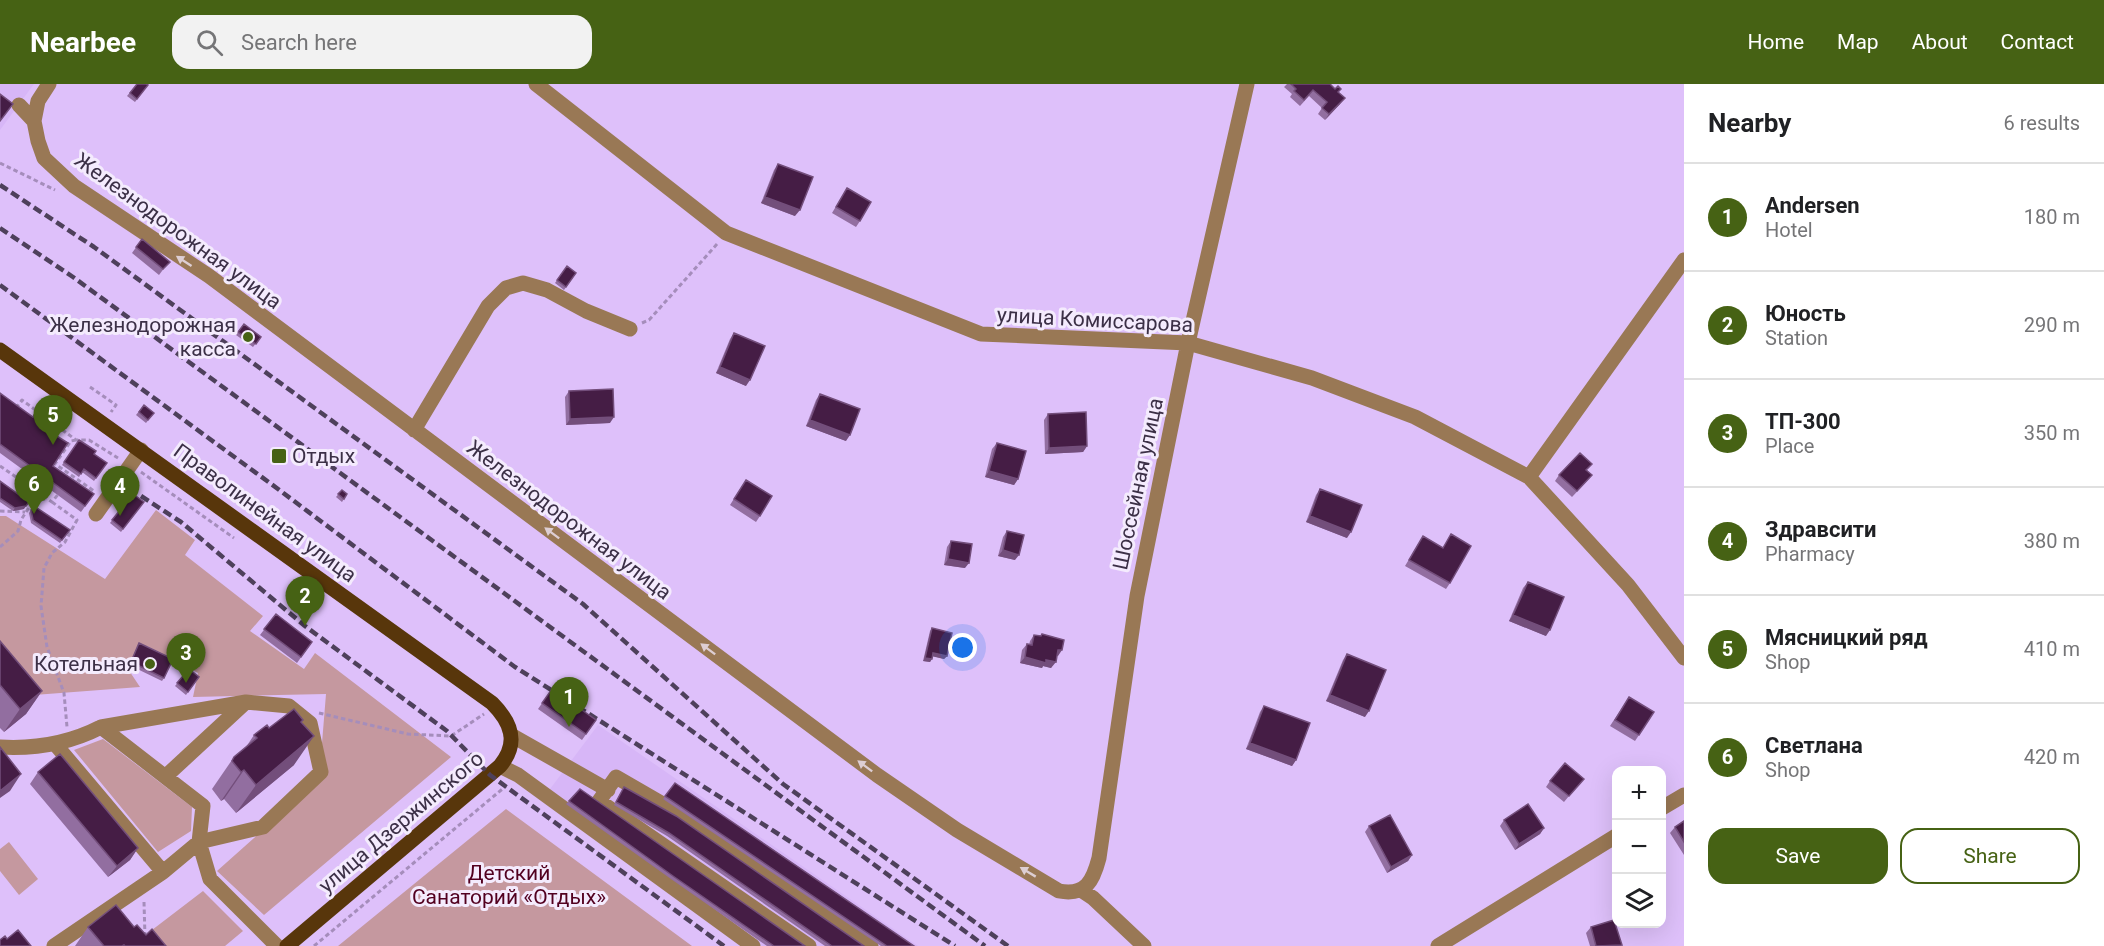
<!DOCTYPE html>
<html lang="en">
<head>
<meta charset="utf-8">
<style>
	:root { --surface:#fff; --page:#f2f2f2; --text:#202124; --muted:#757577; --line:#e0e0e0; --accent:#466214 }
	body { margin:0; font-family:Roboto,sans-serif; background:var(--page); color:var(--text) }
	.controls { position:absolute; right:18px; bottom:18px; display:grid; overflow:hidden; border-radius:12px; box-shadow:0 6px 24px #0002 }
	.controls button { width:54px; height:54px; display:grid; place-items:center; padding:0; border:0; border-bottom:2px solid var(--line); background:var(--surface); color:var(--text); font:30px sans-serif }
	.you { position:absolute; left:963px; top:564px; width:21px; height:21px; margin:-15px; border:4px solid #fff; border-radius:50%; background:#1a73e8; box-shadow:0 0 0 9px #1a73e833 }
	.badge { display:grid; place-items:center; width:39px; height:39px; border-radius:50%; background:var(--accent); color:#fff; font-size:20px; font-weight:700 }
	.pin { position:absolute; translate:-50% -50px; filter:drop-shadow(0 2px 3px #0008) }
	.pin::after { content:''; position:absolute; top:32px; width:21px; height:18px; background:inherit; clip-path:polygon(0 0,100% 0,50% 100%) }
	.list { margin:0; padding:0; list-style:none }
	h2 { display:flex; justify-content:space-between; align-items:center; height:78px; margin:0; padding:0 24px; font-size:26px }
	h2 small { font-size:20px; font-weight:400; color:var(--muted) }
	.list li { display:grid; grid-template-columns:39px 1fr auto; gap:18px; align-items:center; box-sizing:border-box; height:108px; padding:0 24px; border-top:2px solid var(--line) }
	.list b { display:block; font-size:22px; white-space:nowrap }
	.list p { margin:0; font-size:20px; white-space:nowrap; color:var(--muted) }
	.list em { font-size:20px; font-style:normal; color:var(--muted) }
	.actions { display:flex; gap:12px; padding:18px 24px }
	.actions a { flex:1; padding:14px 0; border:2px solid var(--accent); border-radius:18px; text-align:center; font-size:21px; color:var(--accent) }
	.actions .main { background:var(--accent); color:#fff }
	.icon { flex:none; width:33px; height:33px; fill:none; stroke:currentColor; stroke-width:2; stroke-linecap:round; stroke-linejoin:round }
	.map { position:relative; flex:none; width:1684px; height:862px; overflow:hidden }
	header { display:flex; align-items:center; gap:36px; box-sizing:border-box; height:84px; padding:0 30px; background:var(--accent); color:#fff }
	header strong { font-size:28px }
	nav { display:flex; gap:33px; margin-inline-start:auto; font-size:21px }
	.search { width:420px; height:54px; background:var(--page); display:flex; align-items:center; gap:15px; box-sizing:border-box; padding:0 21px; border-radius:18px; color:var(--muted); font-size:22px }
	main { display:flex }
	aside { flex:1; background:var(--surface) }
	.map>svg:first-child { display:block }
</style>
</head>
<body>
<header>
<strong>Nearbee</strong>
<div class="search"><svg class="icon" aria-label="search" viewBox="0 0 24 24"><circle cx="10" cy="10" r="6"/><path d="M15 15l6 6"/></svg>Search here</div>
<nav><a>Home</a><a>Map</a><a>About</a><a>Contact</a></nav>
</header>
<main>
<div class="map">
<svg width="1684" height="862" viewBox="0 0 1684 862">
	<rect width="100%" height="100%" fill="#dec0fa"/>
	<path fill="#d7b6f7" d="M0,0H34L0,46Z
		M598,641L918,862H762L544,713Z"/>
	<path fill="#c5989f" d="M156,426L195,456L185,471L263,532L250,547L304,585L315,569L451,673L264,831L217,787L319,696L326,610L193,613L198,589L147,562L128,585L140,603L34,611L0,574V432H6L105,495Z
		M103,655L192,723L191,747L158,768L74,666Z
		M506,725L692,862H338Z
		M9,758L38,795L19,811L0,787V765Z
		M203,807L243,847L225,862H160L152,846Z"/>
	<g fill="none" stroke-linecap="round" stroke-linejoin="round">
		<path stroke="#a58dbb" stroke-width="3" stroke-dasharray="4.5 3" stroke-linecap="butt" d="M0,79L55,106
			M642,239L649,236L718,159
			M90,303L116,321L111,328
			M16,324L22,316L76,356H89L118,374
			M76,356L71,357L55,380L94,407
			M0,382L52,418L60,408
			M141,388L234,454
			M52,418L77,436L65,458L52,469L44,484L41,522L47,563L64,609L67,643
			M0,427L25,428
			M0,463L18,447L21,436L33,417L45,415
			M319,629L408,650L451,652L484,630
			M144,818L145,853
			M314,862L506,702"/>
		<path stroke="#997855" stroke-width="15" d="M49,0L38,17L34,37L38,57L44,74L74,102L209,192L877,691L957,746L1059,807C1086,812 1093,797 1099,774L1137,512L1188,259L1247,0
			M536,0L726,149L981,250L1188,259L1312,294L1415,333L1529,393L1628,501L1684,574
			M19,21L34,37
			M414,346L488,222L506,204L523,199L547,206L586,227L630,245
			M1529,393L1684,176
			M96,430L141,366
			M511,651L608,706
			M55,660L163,788
			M0,663C35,665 70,659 101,643L203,722L199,758L210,795L277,862
			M500,682L518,691L753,862
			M166,692L246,618
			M1662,724L1684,711
			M1081,806L1093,814L1144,862
			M54,862L163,788L199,758L263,743L321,688L310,639L289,622L246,618L101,643
			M809,862L599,717L616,693L680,730L871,862
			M1438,862L1616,752"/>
		<path stroke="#58360b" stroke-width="15" d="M0,266L492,619C512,639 519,659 500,682L287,862"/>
		<path stroke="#4e405b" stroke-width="4.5" stroke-dasharray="9 4.5" stroke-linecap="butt" d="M0,101L94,163L583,520L783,700L1008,862
			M0,144L73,193L985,862
			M0,201L278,405L515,583L955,862
			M141,412L181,438L305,542L447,647L490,691L724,862"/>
	</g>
	<path fill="#926ea0" d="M137,0L148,1L135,18L127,12Z
		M1287,0H1330L1339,8L1340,20L1325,36L1318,30L1322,24L1309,12L1300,22L1290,13L1292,10L1284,3Z
		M778,80L795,132L761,119L774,86Z
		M847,104L860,137L856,143L832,129Z
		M142,155L165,183L159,191L132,169Z
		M567,182L576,189L564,206L555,199Z
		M244,240L261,253L253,263L236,251Z
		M734,249L746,302L716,289L730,255Z
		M569,307L610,339L566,341L565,313Z
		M0,309L44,344L53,382L94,410L81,428L0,369Z
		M820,310L846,357L806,342L816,316Z
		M144,321L154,329L146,339L136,331Z
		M1048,330L1087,362L1083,368L1045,370L1044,336Z
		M79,356L94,370L107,379L94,397L82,388L79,393L62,381Z
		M997,359L1018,395L1014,401L985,393L992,365Z
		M1587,386L1592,391L1587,397L1572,413L1555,397L1559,391Z
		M0,397L24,425L13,427L0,418Z
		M742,402L760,432L756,438L730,421Z
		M1320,405L1347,454L1306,438L1316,411Z
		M342,406L347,410L342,418L336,413Z
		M133,410L144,418L121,448L110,439Z
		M34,422L70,446L60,459L31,439L29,429Z
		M1007,447L1015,476L998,472L1003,453Z
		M1451,450L1450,499L1446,505L1405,482L1423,452L1443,464Z
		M951,457L965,484L944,481L947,463Z
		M1528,498L1546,552L1509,537L1523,504Z
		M276,530L312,558L297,579L260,551Z
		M932,544L947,572L944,575L933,572L930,578L923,577L930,547Z
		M1042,550L1058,572H1057L1051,584L1043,582L1042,584L1020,579L1022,566L1027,560L1029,561L1030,557L1034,551L1040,552Z
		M0,557L42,607L26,630L4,648L0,644Z
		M139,559L164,594L162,597L129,581Z
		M1347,570L1365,633L1326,617L1343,576Z
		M189,585L199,593L186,611L175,602Z
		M552,605L596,636L582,656L538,625Z
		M1629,613L1639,651L1635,657L1610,642Z
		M1264,622L1296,676L1292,682L1246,665L1260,628Z
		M302,638L294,681L236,729L224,715L221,717L212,705L234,673L246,663L254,651L269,644Z
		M38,688L138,764L130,776L108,793L30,700Z
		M1550,697L1579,700L1564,718L1546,703Z
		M675,699L914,862H881L663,715Z
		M624,703L864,862H825L667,752L614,721Z
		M569,717L805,862H767L671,795L566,720Z
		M1504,736L1544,744L1540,750L1515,766L1500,742Z
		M1684,737V771L1670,749L1675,743Z
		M1369,742L1412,771L1408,777L1387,789L1365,748Z
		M88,843H134L146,851L166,862H75Z
		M1591,843L1622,862H1590L1586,849Z"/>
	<path fill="#734e7b" d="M1345,14L1340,20L1325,36L1329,30Z
		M765,113L800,126L795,132L761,119Z
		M720,283L750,296L746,302L716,289Z
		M614,333L610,339L566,341L570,335Z
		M810,336L850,351L846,357L806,342Z
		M1087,362L1083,368L1045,370L1049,364Z
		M989,387L1018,395L1014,401L985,393Z
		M26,422L24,425L13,427L15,424Z
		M1310,432L1351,448L1347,454L1306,438Z
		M1003,466L1019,471L1015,476L998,472Z
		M948,475L969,479L965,484L944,481Z
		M1513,531L1550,546L1546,552L1509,537Z
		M1058,566H1062L1058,572L1053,571Z
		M933,569L947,572L944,575L931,572Z
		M1025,573L1046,576L1056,578L1051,584L1043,582L1042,584L1020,579Z
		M925,574L932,575L930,578L923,577Z
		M42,607L26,630L4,648L20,625Z
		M1330,611L1369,627L1365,633L1326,617Z
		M314,652L294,681L236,729L256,701Z
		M1250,659L1296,676L1292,682L1246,665Z
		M244,686L224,715L221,717L241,688Z
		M21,690L10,707L0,714V707Z
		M1544,744L1540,750L1515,766L1519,760Z
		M138,764L130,776L108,793L117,782Z
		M1412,771L1408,777L1387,789L1391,783Z"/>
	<path fill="#451d45" stroke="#734e7b" stroke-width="1.5" d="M137,0H146L148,1L137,15L130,9Z
		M1291,0H1330L1335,5L1338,2L1341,5L1338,8L1345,14L1329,30L1322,24L1327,18L1313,6L1304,16L1294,7L1296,5Z
		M0,10L13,20L0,37Z
		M778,80L813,93L800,126L765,113Z
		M847,104L871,118L860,137L836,123Z
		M142,155L170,178L163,185L136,163Z
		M567,182L576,189L566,203L557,196Z
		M244,240L261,253L256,260L238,248Z
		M734,249L765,262L750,296L720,283Z
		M613,305L614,333L570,335L569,307Z
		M0,309L33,333L34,331L47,340L44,344L68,359L53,382L94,410L85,422L0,360Z
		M820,310L860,325L850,351L810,336Z
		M144,321L154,329L148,336L139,328Z
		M1086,328L1087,362L1049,364L1048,330Z
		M79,356L96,367L94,370L107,379L96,394L84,385L81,390L64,378Z
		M997,359L1026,367L1018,395L989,387Z
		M1580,369L1592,380L1586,386L1592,391L1577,407L1559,391Z
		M746,396L772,412L760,432L734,415Z
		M0,397L29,418L26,422L15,424L0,414Z
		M1320,405L1362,421L1351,448L1310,432Z
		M342,406L347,410L344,415L338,410Z
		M133,410L144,418L123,445L112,436Z
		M34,422L70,446L62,456L33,436L31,426Z
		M1007,447L1024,451L1019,471L1003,466Z
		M1451,450L1471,462L1450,499L1409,476L1423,452L1443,464Z
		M951,457L972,460L969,479L948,475Z
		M1528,498L1564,513L1550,546L1513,531Z
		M276,530L312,558L301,573L264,545Z
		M932,544L952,549L947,572L933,569L932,575L925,574Z
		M1042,550L1064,556L1062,566H1058L1056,578L1046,576V579L1025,573L1027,560L1032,561L1034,551L1041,552Z
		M0,557L42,607L20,625L0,601Z
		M139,559L173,575L164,594L131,578Z
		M1347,570L1386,586L1369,627L1330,611Z
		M189,585L199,593L188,608L177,599Z
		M552,605L596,636L586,650L542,619Z
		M1629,613L1654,628L1639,651L1615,636Z
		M1264,622L1310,639L1296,676L1250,659Z
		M294,625L303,636L301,638L314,652L256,701L244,686L241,688L232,677L234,673L257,654L254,651L267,641L269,644Z
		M0,663L21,690L0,707Z
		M60,670L138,764L117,782L38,688Z
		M1565,679L1584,695L1569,712L1550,697Z
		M675,699L914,862H887L665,712Z
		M624,703L676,732L864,862H832L669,749L616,718Z
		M580,705L805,862H774L673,792L569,717Z
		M1528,720L1544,744L1519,760L1504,736Z
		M1390,731L1412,771L1391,783L1369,742Z
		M1684,737V758L1675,743Z
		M116,821L134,843L137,841L146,851L152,845L166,862H125L124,861L122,862H104L88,843Z
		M1614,836L1622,861L1596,862L1591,843Z
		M18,846L31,862H0V856L5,852L7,855Z"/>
	<defs><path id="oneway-solid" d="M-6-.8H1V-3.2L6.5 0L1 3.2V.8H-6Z" transform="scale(1.5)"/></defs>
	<g fill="#ddced3">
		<use href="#oneway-solid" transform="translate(184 177) rotate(-147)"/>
		<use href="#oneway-solid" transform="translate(552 449) rotate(-143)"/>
		<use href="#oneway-solid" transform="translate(708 565) rotate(-143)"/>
		<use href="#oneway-solid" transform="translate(865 682) rotate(-143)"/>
		<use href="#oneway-solid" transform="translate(1028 788) rotate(-149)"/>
	</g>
	<g fill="#466214" stroke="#f4ebfd" stroke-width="2">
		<circle cx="248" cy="253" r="6"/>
		<rect x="271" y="364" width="16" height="16" rx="3"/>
		<circle cx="150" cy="580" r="6"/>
	</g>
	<g text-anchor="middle" stroke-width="6" stroke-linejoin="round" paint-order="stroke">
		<g font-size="21" fill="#3c3047" stroke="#f4ebfd">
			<text transform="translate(178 147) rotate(36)" y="7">Железнодорожная улица</text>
			<text transform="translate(1095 236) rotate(3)" y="7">улица Комиссарова</text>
			<text transform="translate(1138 400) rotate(-78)" y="7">Шоссейная улица</text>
			<text transform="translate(265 429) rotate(36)" y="7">Праволинейная улица</text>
			<text transform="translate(569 436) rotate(37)" y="7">Железнодорожная улица</text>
			<text transform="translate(401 738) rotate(-40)" y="7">улица Дзержинского</text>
		</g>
		<g font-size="21" fill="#3c3047" stroke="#f4ebfd" text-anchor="end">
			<text x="236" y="248">Железнодорожная<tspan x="236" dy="24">касса</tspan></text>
			<text x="292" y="379" text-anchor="start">Отдых</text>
			<text x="138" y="587">Котельная</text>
		</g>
		<g font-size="21" fill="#52001f" stroke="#f4ebfd">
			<text x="509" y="796">Детский<tspan x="509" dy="24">Санаторий «Отдых»</tspan></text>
		</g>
	</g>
</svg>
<div class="controls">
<button>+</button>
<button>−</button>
<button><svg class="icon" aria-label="layers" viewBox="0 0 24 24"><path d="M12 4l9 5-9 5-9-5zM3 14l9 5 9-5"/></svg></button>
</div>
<div class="you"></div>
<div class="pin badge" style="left:569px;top:643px">1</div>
<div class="pin badge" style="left:305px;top:542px">2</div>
<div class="pin badge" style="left:186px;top:599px">3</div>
<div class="pin badge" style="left:120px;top:432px">4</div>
<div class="pin badge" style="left:53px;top:361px">5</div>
<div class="pin badge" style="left:34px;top:430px">6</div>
</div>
<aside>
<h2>Nearby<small>6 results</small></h2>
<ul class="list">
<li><span class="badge">1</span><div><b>Andersen</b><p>Hotel</p></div><em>180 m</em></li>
<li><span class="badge">2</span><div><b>Юность</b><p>Station</p></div><em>290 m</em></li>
<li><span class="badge">3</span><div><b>ТП-300</b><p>Place</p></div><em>350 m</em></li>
<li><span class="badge">4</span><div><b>Здравсити</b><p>Pharmacy</p></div><em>380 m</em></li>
<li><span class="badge">5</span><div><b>Мясницкий ряд</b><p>Shop</p></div><em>410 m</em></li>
<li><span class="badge">6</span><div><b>Светлана</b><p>Shop</p></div><em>420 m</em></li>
</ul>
<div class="actions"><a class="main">Save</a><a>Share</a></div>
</aside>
</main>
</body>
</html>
